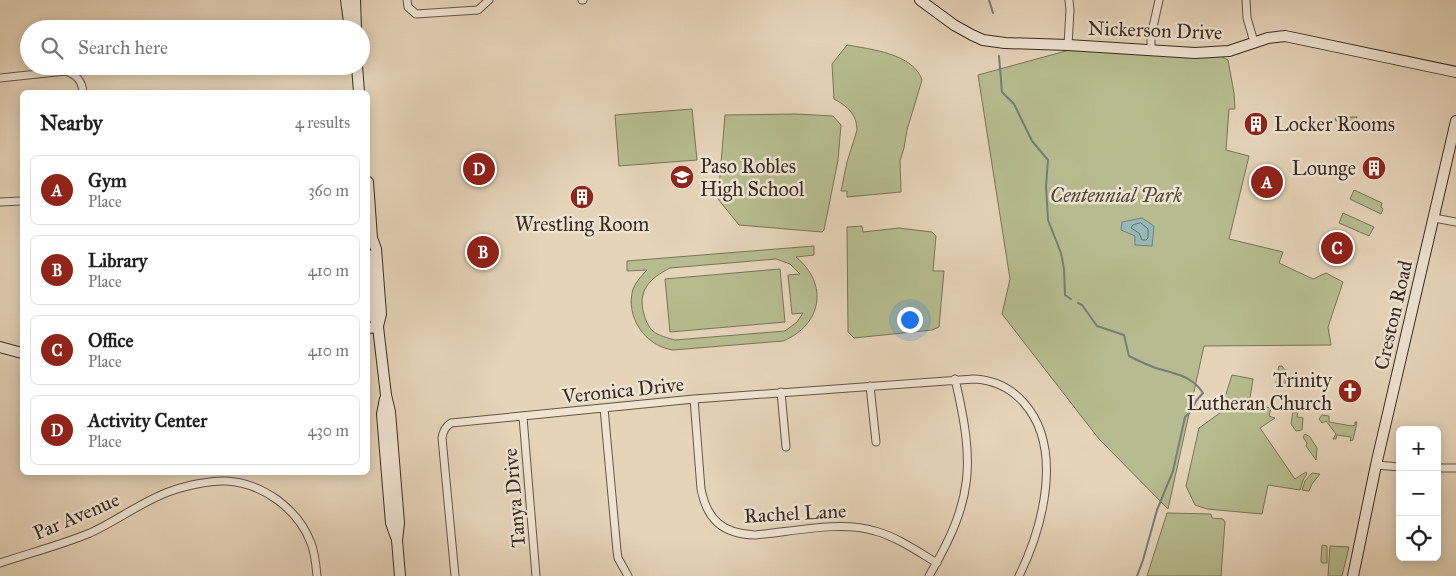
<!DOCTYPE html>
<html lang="en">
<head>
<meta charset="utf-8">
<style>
	:root { --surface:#fff; --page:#f2f2f2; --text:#222; --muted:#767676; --line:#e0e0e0; --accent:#8f2418 }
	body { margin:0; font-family:"IM FELL Great Primer",serif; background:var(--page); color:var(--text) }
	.controls { position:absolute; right:15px; bottom:15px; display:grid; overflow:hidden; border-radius:8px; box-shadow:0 2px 12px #0003 }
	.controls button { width:45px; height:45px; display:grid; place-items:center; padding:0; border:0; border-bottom:1px solid var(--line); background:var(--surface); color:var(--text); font:25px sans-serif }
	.you { position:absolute; left:909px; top:319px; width:18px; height:18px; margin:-12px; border:4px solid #fff; border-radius:50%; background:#1a73e8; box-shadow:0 0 0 8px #1a73e833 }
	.badge { display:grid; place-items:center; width:32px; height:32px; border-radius:50%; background:var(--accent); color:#fff; font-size:16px; font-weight:700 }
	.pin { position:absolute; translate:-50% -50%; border:2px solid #fff; box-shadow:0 1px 5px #0006 }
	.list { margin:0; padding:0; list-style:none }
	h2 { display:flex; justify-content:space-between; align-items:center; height:65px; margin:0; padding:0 20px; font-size:21px }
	h2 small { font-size:16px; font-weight:400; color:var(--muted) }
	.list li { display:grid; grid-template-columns:32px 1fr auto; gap:15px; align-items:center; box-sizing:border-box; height:70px; margin:0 10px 10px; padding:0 10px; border:1px solid var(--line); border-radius:8px }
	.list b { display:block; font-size:19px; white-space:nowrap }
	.list p { margin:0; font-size:16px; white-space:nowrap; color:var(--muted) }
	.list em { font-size:16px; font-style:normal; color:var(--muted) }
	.icon { flex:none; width:28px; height:28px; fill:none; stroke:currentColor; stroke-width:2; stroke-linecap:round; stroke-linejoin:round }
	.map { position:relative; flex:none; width:1456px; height:576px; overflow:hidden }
	.search { position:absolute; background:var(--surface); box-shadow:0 2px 12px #0003; left:20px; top:20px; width:350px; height:55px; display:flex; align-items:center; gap:12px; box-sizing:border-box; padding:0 18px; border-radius:28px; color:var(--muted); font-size:19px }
	.panel { position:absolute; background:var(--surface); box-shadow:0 2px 12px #0003; left:20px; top:90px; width:350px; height:385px; border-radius:8px }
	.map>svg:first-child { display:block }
</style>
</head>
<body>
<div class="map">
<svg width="1456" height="576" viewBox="0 0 1456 576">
	<rect width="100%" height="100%" fill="#e6d4b9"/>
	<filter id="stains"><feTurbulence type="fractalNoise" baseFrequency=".004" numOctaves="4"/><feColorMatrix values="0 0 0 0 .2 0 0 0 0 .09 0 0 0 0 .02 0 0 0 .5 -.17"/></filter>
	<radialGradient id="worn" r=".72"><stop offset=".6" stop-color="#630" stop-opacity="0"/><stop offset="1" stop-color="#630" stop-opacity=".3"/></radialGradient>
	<path fill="#b6bc8f" stroke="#787459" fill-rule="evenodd" d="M847,45C870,49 914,54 922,80L907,130L904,148L900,161L901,192L847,197V191H841L847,162L857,130C857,114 847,106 834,99L832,64Z
		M1084,46L1214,53L1228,60L1234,93L1235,109H1229L1226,150L1249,156L1229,239L1283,252L1279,263L1313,279L1326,273L1343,282L1328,327L1331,345L1204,346L1168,509L1099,439L1002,314L1010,279L978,75Z
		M692,109L697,160L619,166L615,115Z
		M796,114L833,116L841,125L838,160L824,230L822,232L739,225L718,199L725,115Z
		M1336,117H1357L1356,122H1359L1360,125L1358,130L1335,120Z
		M1354,190L1382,203L1381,207L1383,209L1381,214L1350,199Z
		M1343,213L1374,227L1369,236L1339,223Z
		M862,226L863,232L899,228L932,232L936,236L933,271H944L939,327L932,330L854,338L848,332L847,227Z
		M814,246V255L796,257C829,284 822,325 783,341L673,350C645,346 625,317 633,289C636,282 642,275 647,270L627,271V261ZM776,259L790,264L800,274L788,275L792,314L803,313L797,322L785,331L675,340C668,338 659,336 653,331C649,328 645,319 644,314C637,291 650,278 670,268Z
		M780,269L785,322L670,332L665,279Z
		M1279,366H1282L1284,369L1287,370L1285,385L1276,383Z
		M1232,375L1253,379L1249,404L1271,408L1269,416L1275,418L1260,428L1295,479L1306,472L1307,474L1303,480L1300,490L1268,485L1262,514L1207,509L1195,505L1186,486L1199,428L1220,413Z
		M1293,412H1298L1297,417L1303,418L1302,430L1296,431L1291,424Z
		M1322,415L1329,416V422L1352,426L1355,425V422H1357L1353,440L1350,441L1351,437L1337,435L1336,439H1333L1336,434L1326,421L1322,423L1319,419Z
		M1305,434L1310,437L1317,448L1316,460L1306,446L1307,443L1303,437Z
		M1312,473L1320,474L1312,484L1309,491L1302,490L1305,481Z
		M1167,513L1211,514L1212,518L1223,519L1225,522L1221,576H1147Z
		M1322,545L1327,546V563H1322L1321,561Z
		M1330,546L1349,547L1342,576H1328Z"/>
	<path fill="#98b7b7" stroke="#727f7c" d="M1142,218L1154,226L1152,246L1135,245V236L1121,230L1122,222Z"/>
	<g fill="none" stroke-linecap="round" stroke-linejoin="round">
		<path stroke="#68716d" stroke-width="1" d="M1141,223L1148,229V238L1146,240H1142L1139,233L1131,228L1133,225Z"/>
		<path stroke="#727f7c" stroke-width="2" d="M989,0L993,13
			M999,56L1002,92L1014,104L1032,141L1048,160L1046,186L1048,220L1061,253L1064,269L1065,295L1071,299
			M1078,303L1082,305L1097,326L1124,335L1129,356C1139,361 1149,366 1159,369C1177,374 1193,377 1203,393L1196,401L1192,410L1185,417L1173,471L1157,510L1143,560L1137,576"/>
		<g stroke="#645548" stroke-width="9">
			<path id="street" d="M407,0L408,7L416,14L478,10L489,0
				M582,0H583
				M1246,0L1247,18L1254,42
				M1068,45L1070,10L1069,0
				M1151,51V36L1159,0
				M0,78L66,71C77,75 82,81 83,92
				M0,202L22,201
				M1434,218L1456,222
				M870,386L876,442
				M781,392L786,447
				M694,399L701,489C707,520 723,534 755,535C791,532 841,520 875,531C897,537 917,551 937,563
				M604,408L617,551L618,558L628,576
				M523,417L536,576
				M1376,465L1400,467
				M1437,468H1456
				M0,563C30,553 61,545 90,533C117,521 142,501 171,491C185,486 211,480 226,481C263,483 298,509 311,543C315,553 316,565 317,576
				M455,576L442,438C443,431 445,427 451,423L694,399L974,379C993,380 1011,388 1024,403C1064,448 1043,527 1019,576
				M929,576C974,499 975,465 955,379"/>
		</g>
		<g stroke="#392b23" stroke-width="12">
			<path id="secondary" d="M346,0L350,29
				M355,0L356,29
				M920,0L954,25L972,35L983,40L1005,43L1068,45L1195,53L1229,51L1268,38L1285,36L1456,72
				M357,66L359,92
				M368,182L372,238L376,249L381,314L378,326
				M368,255L372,312L378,327L386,395L390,412L399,523L397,540L400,576
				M368,328L378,327
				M0,347L22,353
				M385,399L382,414L391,523L396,537
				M1353,576L1376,465L1456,121"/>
		</g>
		<use href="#street" stroke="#efe3d2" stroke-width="7"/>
		<use href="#secondary" stroke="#efe3d2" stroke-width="10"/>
	</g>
	<defs>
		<g id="building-disc" transform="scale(1.25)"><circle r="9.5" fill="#8f2418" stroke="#efe3d2"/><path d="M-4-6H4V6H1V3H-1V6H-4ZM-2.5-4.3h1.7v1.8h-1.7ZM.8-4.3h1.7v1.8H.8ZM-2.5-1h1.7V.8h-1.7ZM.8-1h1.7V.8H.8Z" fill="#fff"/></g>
		<g id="school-disc" transform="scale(1.25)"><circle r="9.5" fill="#8f2418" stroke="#efe3d2"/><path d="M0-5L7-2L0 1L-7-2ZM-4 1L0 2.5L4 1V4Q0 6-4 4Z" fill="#fff"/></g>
		<g id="church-disc" transform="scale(1.25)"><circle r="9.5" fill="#8f2418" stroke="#efe3d2"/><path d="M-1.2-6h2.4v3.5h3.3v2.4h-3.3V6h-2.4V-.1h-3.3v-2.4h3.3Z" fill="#fff"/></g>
	</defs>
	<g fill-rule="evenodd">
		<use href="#building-disc" x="1256" y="124"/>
		<use href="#building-disc" x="1374" y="168"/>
		<use href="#school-disc" x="682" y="177"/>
		<use href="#building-disc" x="582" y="197"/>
		<use href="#church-disc" x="1350" y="391"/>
	</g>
	<g text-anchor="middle" stroke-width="5" stroke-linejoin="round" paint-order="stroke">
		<g font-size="20" fill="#392b23" stroke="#efe3d2">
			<text transform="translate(1155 30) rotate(2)" y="7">Nickerson Drive</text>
			<text transform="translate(1393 315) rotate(-77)" y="7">Creston Road</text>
			<text transform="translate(623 390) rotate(-6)" y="7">Veronica Drive</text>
			<text transform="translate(514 498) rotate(-95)" y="7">Tanya Drive</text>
			<text transform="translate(795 513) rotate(-3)" y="7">Rachel Lane</text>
			<text transform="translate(76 516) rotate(-23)" y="7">Par Avenue</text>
		</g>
		<g font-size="20" fill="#392b23" stroke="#efe3d2" text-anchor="start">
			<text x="1274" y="131">Locker Rooms</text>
			<text x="700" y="173">Paso Robles<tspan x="700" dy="23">High School</tspan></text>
			<text x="1356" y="175" text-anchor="end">Lounge</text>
			<text x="582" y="231" text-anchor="middle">Wrestling Room</text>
			<text x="1332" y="387" text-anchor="end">Trinity<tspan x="1332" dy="23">Lutheran Church</tspan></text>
		</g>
		<g font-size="20" font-style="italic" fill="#524839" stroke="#efe3d2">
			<text x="1116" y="202">Centennial Park</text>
		</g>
	</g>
	<rect width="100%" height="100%" filter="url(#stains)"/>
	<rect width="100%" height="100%" fill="url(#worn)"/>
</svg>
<div class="controls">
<button>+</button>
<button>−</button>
<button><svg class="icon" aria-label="locate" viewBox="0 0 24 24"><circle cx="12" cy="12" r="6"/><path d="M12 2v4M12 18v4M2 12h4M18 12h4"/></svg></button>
</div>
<div class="you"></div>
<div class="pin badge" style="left:1267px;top:182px">A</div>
<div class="pin badge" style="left:483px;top:252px">B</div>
<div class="pin badge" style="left:1337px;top:248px">C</div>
<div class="pin badge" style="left:479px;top:169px">D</div>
<div class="search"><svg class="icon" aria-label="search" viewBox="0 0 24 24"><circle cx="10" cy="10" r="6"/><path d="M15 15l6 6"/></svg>Search here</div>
<section class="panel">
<h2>Nearby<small>4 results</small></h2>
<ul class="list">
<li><span class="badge">A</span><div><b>Gym</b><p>Place</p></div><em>360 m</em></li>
<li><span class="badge">B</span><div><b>Library</b><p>Place</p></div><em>410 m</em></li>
<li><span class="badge">C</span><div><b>Office</b><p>Place</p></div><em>410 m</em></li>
<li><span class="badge">D</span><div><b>Activity Center</b><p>Place</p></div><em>430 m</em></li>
</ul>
</section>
</div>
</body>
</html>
